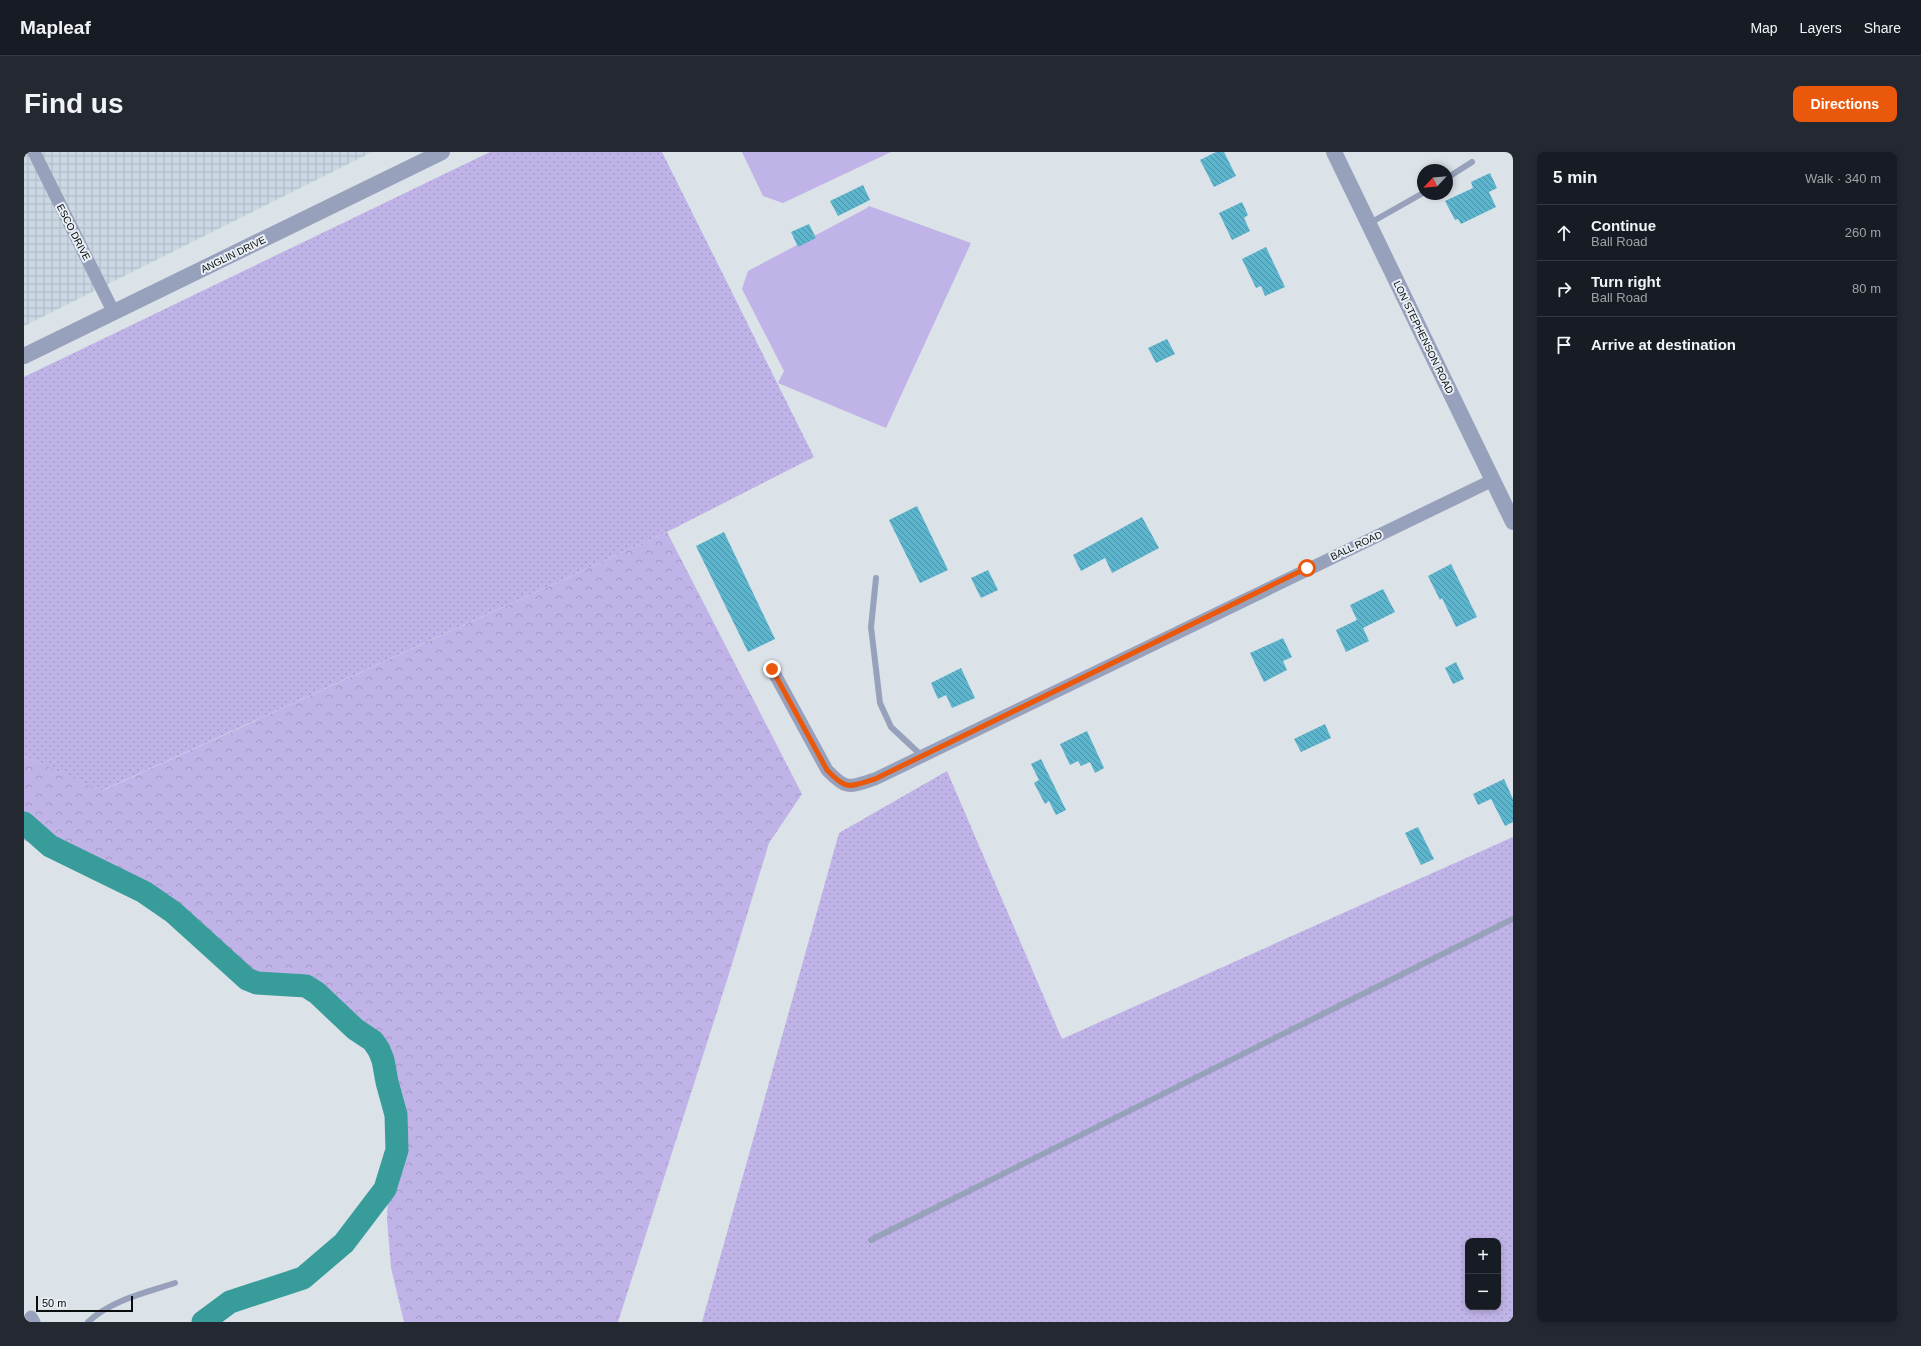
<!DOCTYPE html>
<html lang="en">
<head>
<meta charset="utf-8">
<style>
	:root { --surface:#171b24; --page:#242831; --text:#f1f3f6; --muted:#9ea1a6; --line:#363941; --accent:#ea580c }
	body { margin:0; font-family:Arial,sans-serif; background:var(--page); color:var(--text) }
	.controls { position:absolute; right:12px; bottom:12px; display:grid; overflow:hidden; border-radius:8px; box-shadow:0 2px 6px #0003 }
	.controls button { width:36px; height:36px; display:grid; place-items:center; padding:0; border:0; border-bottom:1px solid var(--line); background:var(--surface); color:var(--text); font:20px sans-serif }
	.compass { position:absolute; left:1393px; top:12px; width:36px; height:36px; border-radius:50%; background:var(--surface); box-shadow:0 2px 6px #0003; rotate:244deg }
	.scale { position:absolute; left:12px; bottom:10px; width:97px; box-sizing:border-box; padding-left:4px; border:2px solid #0a0d0e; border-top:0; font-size:11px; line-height:14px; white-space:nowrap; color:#0a0d0e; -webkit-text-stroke:3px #e9eff5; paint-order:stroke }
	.stop { position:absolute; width:12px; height:12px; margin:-9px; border:3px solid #ea580c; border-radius:50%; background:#fff }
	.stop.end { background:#ea580c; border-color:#fff; box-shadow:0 1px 4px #0008 }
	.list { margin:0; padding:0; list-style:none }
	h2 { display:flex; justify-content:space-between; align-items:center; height:52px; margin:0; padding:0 16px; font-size:17px }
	h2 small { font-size:13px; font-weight:400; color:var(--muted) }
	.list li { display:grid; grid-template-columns:26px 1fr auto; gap:12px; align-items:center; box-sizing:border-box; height:56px; padding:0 16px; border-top:1px solid var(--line) }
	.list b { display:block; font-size:15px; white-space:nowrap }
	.list p { margin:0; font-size:13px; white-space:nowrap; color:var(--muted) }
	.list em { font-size:13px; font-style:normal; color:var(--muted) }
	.icon { flex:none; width:22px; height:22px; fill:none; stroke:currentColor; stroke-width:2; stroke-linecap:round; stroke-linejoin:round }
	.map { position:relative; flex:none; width:1489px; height:1170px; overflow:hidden; border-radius:8px }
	header { display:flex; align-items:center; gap:24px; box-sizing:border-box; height:56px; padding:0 20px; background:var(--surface); border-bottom:1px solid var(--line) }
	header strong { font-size:19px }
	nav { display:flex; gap:22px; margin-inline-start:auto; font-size:14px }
	.intro { display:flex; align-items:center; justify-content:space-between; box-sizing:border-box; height:96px; padding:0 24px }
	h1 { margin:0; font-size:28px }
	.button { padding:10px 18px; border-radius:8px; background:var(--accent); color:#fff; font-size:14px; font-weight:700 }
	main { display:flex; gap:24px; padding:0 24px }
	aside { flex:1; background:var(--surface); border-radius:8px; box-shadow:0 2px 6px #0003 }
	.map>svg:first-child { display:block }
</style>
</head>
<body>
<header>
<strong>Mapleaf</strong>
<nav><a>Map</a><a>Layers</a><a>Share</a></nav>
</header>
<div class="intro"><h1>Find us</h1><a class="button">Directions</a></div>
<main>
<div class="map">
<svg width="1489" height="1170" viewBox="0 0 1489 1170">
	<defs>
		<pattern id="industrial-grid" width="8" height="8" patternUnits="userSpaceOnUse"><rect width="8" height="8" fill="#cbd8e3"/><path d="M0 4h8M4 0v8" fill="none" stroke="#adb8c2"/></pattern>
		<pattern id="grass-dots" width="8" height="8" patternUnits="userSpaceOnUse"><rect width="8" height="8" fill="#c0b3e7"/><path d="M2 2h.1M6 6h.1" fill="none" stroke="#a499c5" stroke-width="1.8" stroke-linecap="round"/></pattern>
		<pattern id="forest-crowns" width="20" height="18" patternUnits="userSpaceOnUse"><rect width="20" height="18" fill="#c0b3e7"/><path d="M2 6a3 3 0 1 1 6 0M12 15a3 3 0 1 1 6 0" fill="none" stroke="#a499c5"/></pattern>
		<pattern id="building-back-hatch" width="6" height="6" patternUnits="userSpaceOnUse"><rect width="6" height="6" fill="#5db4cd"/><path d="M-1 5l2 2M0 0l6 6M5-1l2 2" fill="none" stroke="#4b91a5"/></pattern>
	</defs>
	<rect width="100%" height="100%" fill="#dbe2e8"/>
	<path fill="url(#industrial-grid)" d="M0,0H348L0,174Z"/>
	<path fill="url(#grass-dots)" fill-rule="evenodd" d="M466,0H638L790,305L643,380L77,639L0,604V225Z
		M923,619L1038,887L1489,685V1170H678L815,681ZM1444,1089H1474V1155H1444Z"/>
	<path fill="url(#forest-crowns)" d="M643,380L778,642L745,691L704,825L594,1170H380L367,1116L363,1067L364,1042L378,992L376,967L366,930L322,857L298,838L270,835L233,836L151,758L0,688V604L78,639Z"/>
	<path fill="#c0b3e7" d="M718,0H867L759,51L739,44Z
		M845,54L947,91L862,276L754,231L760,219L718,137L724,119L843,56Z"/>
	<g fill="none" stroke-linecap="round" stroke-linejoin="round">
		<path stroke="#389c9a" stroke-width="23" d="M0,671L26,694L120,740L149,760L223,827L233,831L282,834L293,841L331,877L349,889L355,898L359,908L363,930L372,963L373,998L361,1037L320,1091L279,1126L206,1150L179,1170"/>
	</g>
	<path fill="url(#building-back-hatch)" d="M1192,0H1200L1212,24L1190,35L1176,8Z
		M1466,21L1473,36L1465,40L1472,55L1437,72L1434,67L1431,68L1421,49L1449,36L1447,30Z
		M839,33L846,48L814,64L806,49Z
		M1218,50L1224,63L1220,66L1226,79L1208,88L1195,61Z
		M785,72L792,86L774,95L767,80Z
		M1242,95L1261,135L1241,144L1237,134L1232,136L1218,107Z
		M1143,187L1151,202L1132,211L1124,196Z
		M893,354L924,418L896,431L865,368Z
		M1118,365L1135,396L1088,421L1081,406L1057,419L1049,403Z
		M700,380L751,487L724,500L672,394Z
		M1427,412L1453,465L1432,475L1418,446L1416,448L1404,424Z
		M964,418L974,438L957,446L947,426Z
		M1359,437L1371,460L1339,476L1345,489L1322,500L1312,478L1333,468L1326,453Z
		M1259,486L1268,505L1259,509L1263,518L1240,530L1226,501Z
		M1432,510L1440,527L1429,532L1421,516Z
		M937,516L951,546L928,556L922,543L914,547L907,531Z
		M1301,572L1307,586L1277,600L1270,587Z
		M1063,579L1080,616L1071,621L1066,610L1057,614L1054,609L1046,613L1036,592Z
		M1017,607L1042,658L1032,663L1025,649L1021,652L1010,631L1015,628L1007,612Z
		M1480,627L1489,647V670L1481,674L1467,647L1454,653L1449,642Z
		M1394,675L1410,707L1397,713L1381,681Z"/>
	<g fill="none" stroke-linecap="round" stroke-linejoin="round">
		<path stroke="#97a1bc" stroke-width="6" d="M1423,26L1448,10
			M1346,71L1399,41
			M852,426L847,475L856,551L867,575L898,604
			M847,1088L1489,767
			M64,1170C87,1148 121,1141 151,1131"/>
		<path stroke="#97a1bc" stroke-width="13" d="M10,0L90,161
			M748,517L803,618C823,639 825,635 851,627L1469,328
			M7,1165L10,1170"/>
		<path stroke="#97a1bc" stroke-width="16" d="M1310,0L1489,370
			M0,204L418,0"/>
	</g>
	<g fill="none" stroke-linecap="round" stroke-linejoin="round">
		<path stroke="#ea580c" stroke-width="5" d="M748,517L803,618C823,639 825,635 851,627L1283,416"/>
	</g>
	<g text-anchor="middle" stroke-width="4" stroke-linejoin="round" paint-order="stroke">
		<g font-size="10" fill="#0a0d0e" stroke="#e9eff5">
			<text transform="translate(50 80) rotate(63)" y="4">ESCO DRIVE</text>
			<text transform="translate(209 102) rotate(-26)" y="4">ANGLIN DRIVE</text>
			<text transform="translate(1400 185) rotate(64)" y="4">LON STEPHENSON ROAD</text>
			<text transform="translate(1332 393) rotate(-25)" y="4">BALL ROAD</text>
		</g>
	</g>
</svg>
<div class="controls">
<button>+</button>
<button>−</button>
</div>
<svg class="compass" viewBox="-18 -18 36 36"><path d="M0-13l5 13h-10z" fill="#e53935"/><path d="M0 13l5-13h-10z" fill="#9ea1a6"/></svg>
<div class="scale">50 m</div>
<div class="stop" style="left:1283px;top:416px"></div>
<div class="stop end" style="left:748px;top:517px"></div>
</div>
<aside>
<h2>5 min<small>Walk · 340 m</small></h2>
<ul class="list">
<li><svg class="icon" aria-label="ahead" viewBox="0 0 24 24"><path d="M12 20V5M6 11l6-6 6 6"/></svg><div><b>Continue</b><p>Ball Road</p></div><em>260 m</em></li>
<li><svg class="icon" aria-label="right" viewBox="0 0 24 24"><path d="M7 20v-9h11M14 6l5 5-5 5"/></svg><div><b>Turn right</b><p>Ball Road</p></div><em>80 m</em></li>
<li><svg class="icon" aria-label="arrive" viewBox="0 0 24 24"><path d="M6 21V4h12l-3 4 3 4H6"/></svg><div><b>Arrive at destination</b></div></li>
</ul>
</aside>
</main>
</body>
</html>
